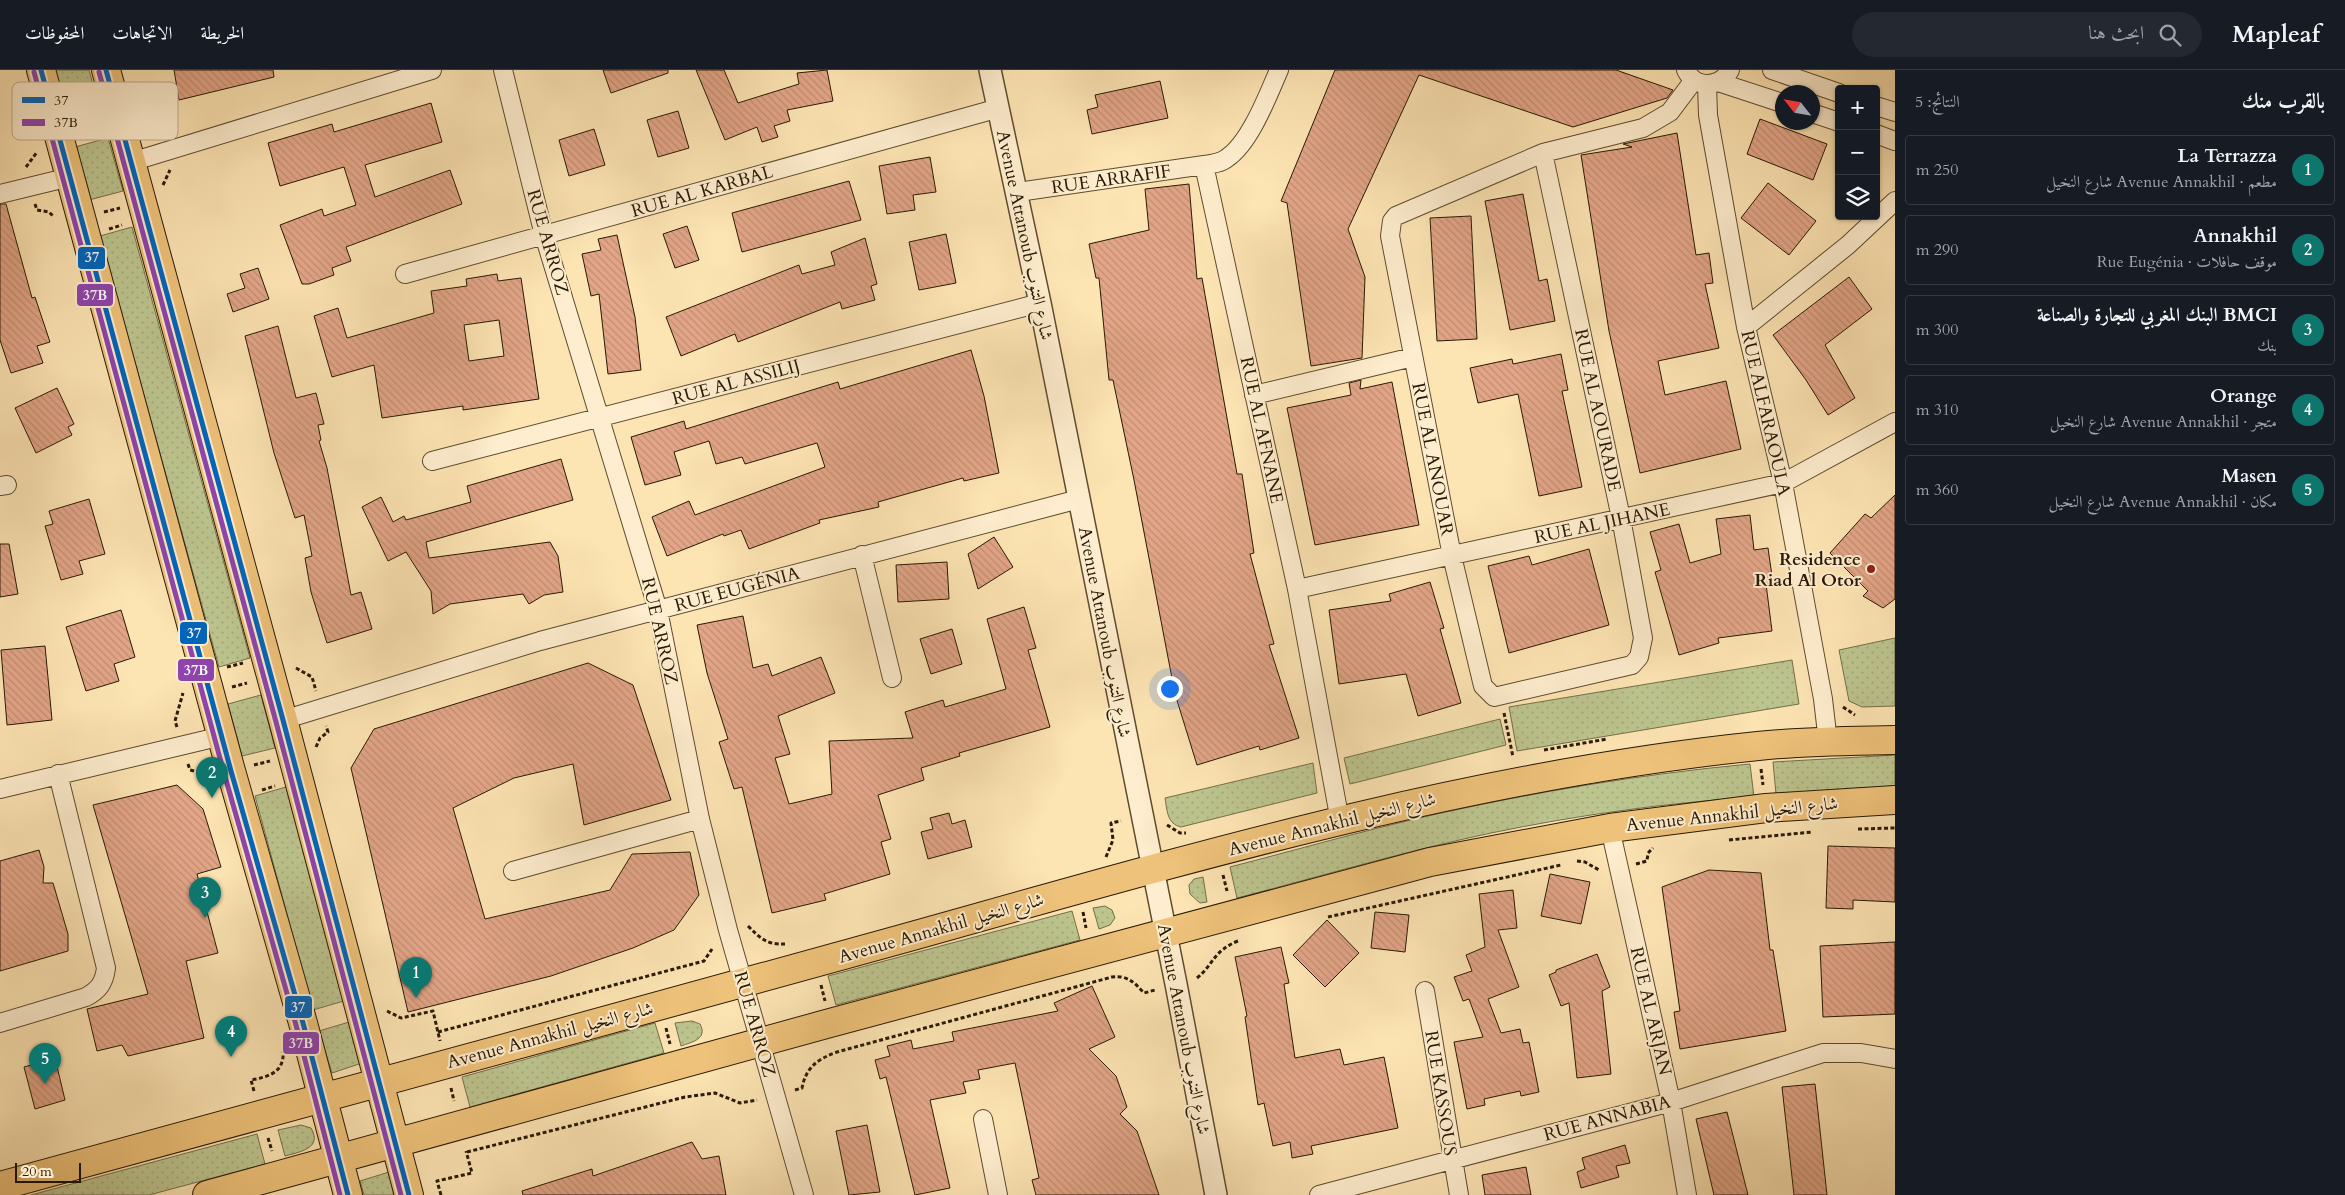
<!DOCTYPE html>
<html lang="ar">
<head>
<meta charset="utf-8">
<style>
	:root { --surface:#171b24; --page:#242831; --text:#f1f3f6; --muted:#9ea1a6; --line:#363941; --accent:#0f766e }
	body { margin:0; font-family:Cardo,Amiri,serif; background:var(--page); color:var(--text); direction:rtl }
	.controls { position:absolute; right:15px; top:15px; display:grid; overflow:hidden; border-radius:5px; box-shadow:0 1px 4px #0004 }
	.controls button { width:45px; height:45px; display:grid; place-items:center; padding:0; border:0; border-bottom:1px solid var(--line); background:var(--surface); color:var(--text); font:25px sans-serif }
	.compass { position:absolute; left:1775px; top:15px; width:45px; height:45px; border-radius:50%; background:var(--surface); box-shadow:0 1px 4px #0004; rotate:301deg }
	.scale { position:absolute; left:15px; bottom:12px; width:66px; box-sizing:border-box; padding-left:5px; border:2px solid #291903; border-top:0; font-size:14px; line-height:18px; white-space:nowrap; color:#291903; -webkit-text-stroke:4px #feedce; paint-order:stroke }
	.you { position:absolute; left:1169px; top:618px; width:18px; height:18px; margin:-12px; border:4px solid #fff; border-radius:50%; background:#1a73e8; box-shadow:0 0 0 8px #1a73e833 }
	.badge { display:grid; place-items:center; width:32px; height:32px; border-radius:50%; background:var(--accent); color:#fff; font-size:16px; font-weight:700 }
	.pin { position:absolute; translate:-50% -41px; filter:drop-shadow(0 1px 2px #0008) }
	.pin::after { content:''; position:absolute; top:26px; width:18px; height:15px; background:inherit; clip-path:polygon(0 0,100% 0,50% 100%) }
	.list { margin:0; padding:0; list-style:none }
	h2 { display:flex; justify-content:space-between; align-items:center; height:65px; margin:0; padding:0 20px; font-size:21px }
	h2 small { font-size:16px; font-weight:400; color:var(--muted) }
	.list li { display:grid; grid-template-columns:32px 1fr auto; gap:15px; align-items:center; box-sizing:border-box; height:70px; margin:0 10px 10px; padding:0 10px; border:1px solid var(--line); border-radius:5px }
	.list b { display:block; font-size:19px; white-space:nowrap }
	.list p { margin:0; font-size:16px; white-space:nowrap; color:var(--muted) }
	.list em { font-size:16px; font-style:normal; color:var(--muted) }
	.icon { flex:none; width:28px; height:28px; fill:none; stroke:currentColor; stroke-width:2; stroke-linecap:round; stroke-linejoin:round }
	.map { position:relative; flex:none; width:1895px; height:1125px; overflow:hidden; direction:ltr }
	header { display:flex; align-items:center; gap:30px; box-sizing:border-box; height:70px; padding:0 25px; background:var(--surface); border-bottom:1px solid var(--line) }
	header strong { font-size:24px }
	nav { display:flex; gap:28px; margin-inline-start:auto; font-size:18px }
	.search { width:350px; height:45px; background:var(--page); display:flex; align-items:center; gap:12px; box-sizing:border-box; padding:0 18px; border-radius:28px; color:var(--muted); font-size:19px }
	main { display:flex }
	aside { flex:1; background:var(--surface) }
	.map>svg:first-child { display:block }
</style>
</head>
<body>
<header>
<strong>Mapleaf</strong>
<div class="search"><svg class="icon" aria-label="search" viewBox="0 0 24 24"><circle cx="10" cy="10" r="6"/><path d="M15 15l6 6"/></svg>ابحث هنا</div>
<nav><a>الخريطة</a><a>الاتجاهات</a><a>المحفوظات</a></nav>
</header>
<main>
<aside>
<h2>بالقرب منك<small>النتائج: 5</small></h2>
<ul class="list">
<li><span class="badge">1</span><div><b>La Terrazza</b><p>مطعم · Avenue Annakhil شارع النخيل</p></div><em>250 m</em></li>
<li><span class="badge">2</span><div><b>Annakhil</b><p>موقف حافلات · Rue Eugénia</p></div><em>290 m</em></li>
<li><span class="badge">3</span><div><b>BMCI البنك المغربي للتجارة والصناعة</b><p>بنك</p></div><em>300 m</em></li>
<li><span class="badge">4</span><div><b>Orange</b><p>متجر · Avenue Annakhil شارع النخيل</p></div><em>310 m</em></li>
<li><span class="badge">5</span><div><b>Masen</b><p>مكان · Avenue Annakhil شارع النخيل</p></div><em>360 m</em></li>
</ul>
</aside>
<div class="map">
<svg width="1895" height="1125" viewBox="0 0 1895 1125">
	<defs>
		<pattern id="garden-dots" width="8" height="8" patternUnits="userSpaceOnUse" patternTransform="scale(1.25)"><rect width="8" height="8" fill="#bdc58f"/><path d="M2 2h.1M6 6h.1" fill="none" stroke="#a2a97a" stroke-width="1.8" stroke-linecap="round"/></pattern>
		<pattern id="building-back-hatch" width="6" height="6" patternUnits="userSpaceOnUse" patternTransform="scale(1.25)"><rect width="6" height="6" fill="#e2a587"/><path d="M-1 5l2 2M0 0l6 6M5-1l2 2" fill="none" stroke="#c28d73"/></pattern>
	</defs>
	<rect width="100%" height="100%" fill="#fde4b3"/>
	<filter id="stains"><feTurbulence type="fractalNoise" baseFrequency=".004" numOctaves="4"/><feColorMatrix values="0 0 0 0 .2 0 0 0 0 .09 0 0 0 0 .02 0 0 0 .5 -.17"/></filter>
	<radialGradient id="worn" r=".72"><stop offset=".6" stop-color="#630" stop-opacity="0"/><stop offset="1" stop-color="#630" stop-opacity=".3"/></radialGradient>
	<path fill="url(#garden-dots)" stroke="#736f49" d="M54,0H89L98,33L66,42Z
		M108,68L123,121L89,130L75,77Z
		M132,157L250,588L219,597L100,166Z
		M1895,568V636L1862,637L1849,631L1839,580Z
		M1792,590L1799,634L1517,681L1509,637Z
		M261,625L275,678L242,686L228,634Z
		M1500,649L1506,675L1350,714L1344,688Z
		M1895,685V716L1776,724L1773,692Z
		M1313,693L1317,723L1181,757C1167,754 1167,740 1165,728Z
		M1750,694L1754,727C1665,733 1578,745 1491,763C1406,781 1322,806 1237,828L1230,797C1296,780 1362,761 1428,746C1534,722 1642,704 1750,694Z
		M286,717L344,931L313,940L255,726Z
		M1203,807L1207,832L1200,833L1190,824L1189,815L1194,809Z
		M1105,836L1112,840L1115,848L1110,855L1099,859L1093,838Z
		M1072,841L1080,870L836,935L828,906Z
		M692,951L700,954C708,969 692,972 681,976L675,953Z
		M349,952L362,993L332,1003L319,961Z
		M655,953L664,983L470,1037L462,1007Z
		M301,1055L311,1058C323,1078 300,1082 285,1086L278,1060Z
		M257,1064L265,1094L149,1125H31Z
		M389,1102L396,1125H364L360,1111Z"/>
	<path fill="url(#building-back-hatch)" stroke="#291903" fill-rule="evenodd" d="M174,0H273L274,7L179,30Z
		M603,0H668V3L611,23Z
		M696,0H724L738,33L799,14L797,3L827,0L833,31L787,40L790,51L774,56L778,67L762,72L757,57L725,70Z
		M1335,0H1616L1673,20L1667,28L1573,57L1419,5L1348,159L1365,207L1362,288L1311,296L1287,133L1281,131Z
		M1160,11L1168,48L1092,64L1087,40L1098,37L1095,25Z
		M431,33L442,72L365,95L375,127L450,100L462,134L346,177L351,191L332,198L334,205L309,214H302L280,155L322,139L324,146L356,135L344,97L280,116L268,73L332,54L334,62Z
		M678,41L689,78L658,87L647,50Z
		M1760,49L1827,74L1813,110L1747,84Z
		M594,59L605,95L569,106L559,70Z
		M1677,63L1696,185L1709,183L1713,213L1705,214L1719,278L1658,291L1665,325L1726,311L1741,379L1640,403L1609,261L1581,85L1632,77L1623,74Z
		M930,87L936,122L913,125L915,140L887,144L879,96Z
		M849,111L861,150L742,182L732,143Z
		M1768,113L1816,151L1789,185L1741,148Z
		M1189,114L1197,209L1202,208L1237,404H1242L1254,483L1250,484L1274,574L1269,575L1299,668L1260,680L1259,676L1197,695L1175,624L1134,410L1113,310H1109L1099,208H1096L1089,174L1149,160L1145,119Z
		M1523,124L1539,211L1547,209L1555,251L1510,260L1485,131Z
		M0,134H6L32,228L35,227L50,272L37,276L43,293L11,303L0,270Z
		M1471,146L1477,269L1437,271L1430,148Z
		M687,156L699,190L675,198L663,164Z
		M946,164L956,213L919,220L909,172Z
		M617,165L635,247L641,300L608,304L599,224L591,226L582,184L601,180L598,169Z
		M865,168L877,214L871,216L875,230L842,239L840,232L738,272L735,264L681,286L666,247L799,195L802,204L835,195L831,182Z
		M258,198L269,229L233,242L227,224L245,218L240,204Z
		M497,204L498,211L521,208L539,329L463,340V336L382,348L374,295L332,307L314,246L338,238L347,268L434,243L431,221L467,216L466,209ZM499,250L504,286L469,291L464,255Z
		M1849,207L1872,239L1825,275L1855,328L1828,345L1806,310L1773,265Z
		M278,256L296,328L316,323L324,354L318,355L321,370L319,371L327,398L351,525L361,522L372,559L327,573L311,522L305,488L312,486L304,445L295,448L274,383L245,266Z
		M971,280L984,326L999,403L964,411L963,408L878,432L879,437L819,450L820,453L749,479L741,460L724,466L723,464L667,486L652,447L689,431L695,445L825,397L817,373L745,394L742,387L716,394L709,371L674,382L681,405L645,415L631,367L684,351L686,359L838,312L840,319Z
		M1561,284L1568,320L1562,321L1582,417L1539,426L1518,324L1478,333L1470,298L1512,289L1513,294Z
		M1361,310L1360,319L1392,312L1419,455L1315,475L1287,338L1351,325L1349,313Z
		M57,318L74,354L68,357L72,365L36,383L15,338Z
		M561,389L573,430L426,472L429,488L550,472L558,486L563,522L544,525L529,534L523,524L450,534L433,544L431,521L406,482L388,491L362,437L381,427L393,452L404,446L406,450L471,432L467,416Z
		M1895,425V529L1883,538L1863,526L1868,521L1830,483L1865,444L1871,448Z
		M89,429L105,484L79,491L83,504L61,510L45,456L53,454L49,441Z
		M1750,445L1754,480L1768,478L1773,513L1766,514L1772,561L1718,568L1719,573L1679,585L1655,502L1661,500L1650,462L1679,454L1690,493L1721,484L1716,449Z
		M994,467L1013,497L978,519L968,484Z
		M0,474H9L18,524L0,527Z
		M1589,479L1609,555L1509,583L1488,496L1529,486L1532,495Z
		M947,492L949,529L898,532L896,495Z
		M1430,512L1444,558L1440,559L1461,633L1418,646L1406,604L1339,614L1329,540L1391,531L1389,524Z
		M1024,537L1036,578L1028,580L1050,657L959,683L960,686L921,698L924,710L878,725L891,769L881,772L890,804L824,824L826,830L772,843L742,717L734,719L719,672L728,669L707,603L697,555L743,546L753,598L768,594L772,606L821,587L835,623L778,646L790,684L775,688L789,734L832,724L829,671L913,668L905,642L943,630L945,637L1006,619L987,549Z
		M121,540L135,587L114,594L119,611L86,621L66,557Z
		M952,559L962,594L931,604L920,569Z
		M45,576L52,650L7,655L1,580Z
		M588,593L633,615L671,730L584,755L573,694L514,708L453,738L485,849L610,820L632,784L690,782L699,825L674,860L633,878L551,906L408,942L351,698L374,659Z
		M177,715L203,739L221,797L197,804L218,883L186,891L204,968L128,986L122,975L97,981L87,939L148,924L93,735Z
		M949,743L952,754L965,750L972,777L928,789L921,762L933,759L930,748Z
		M1828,776L1895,778V832L1853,830V839L1826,838Z
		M39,780L44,797L43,813H53L68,864V881L0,901V791Z
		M1709,800L1761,803L1770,880H1773L1786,961L1680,979L1674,942L1680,941L1662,817Z
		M1550,804L1590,812L1581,854L1541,846Z
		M1513,820L1517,858L1498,860L1519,917L1488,929L1501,963L1520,959L1523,973L1529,972L1539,1022L1521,1026L1520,1021L1484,1029L1485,1035L1467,1039L1454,972L1483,967L1469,929L1463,931L1454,907L1472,901L1466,885L1485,877L1479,824Z
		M1375,842L1409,845L1405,882L1371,878Z
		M1327,850L1359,883L1325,917L1293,885Z
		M1895,872V944L1823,947L1820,876Z
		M1281,877L1289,913L1284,914L1295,988L1340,979L1344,995L1384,987L1398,1058L1311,1076L1313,1084L1292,1088L1290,1072L1273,1076L1264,1033L1258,1035L1245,947L1247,946L1235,887Z
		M1597,884L1610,917L1602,921L1611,1004L1577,1008L1569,933L1561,936L1549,905L1556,902V900Z
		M1092,916L1115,967L1089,979L1116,1006L1127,1037L1120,1044L1137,1061L1159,1125H1036L1032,1110L1039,1108L1015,993L978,1000L980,1009L963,1012L966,1023L930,1030L950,1118L915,1125L886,1007L880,1009L875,990L890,986L887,976L911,970L913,979L954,971L952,962L1058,941L1054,933Z
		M55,988L65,1030L35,1039L24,997Z
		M1815,1014L1827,1125H1794L1782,1017Z
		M1727,1042L1748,1125H1714L1696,1049Z
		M867,1055L880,1122L849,1125L836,1061Z
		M692,1072L702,1089L719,1086L726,1125H523L522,1121L592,1099L593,1106Z
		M1625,1075L1630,1093L1616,1096L1619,1107L1581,1118L1577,1102L1585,1099L1582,1088Z
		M1526,1097L1531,1125H1485L1482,1105Z"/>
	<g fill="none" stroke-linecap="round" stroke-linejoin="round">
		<g stroke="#5e4c2f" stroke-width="20">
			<path id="minor" d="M503,0L544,165L658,540L700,749L728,860L804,1125
				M1686,0C1695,20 1721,17 1730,0
				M1772,0L1839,23
				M1718,12L1782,33
				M1707,14L1708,45L1746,257L1783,413L1823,629L1828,672
				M1876,36L1895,42
				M1812,43L1839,52
				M1876,64L1895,71
				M1543,83L1621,448L1643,568L1639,587L1632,595L1494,627L1483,616L1452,486L1390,166L1392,151L1396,146L1543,83L1643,58L1670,42L1694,10
				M131,92L432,0
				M1204,95L1297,519L1340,751
				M1018,122L1204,95C1212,94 1221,93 1227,88C1250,73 1268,25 1279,0
				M0,124L70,107
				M405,204L999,38
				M1746,257L1848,175L1895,131
				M1254,325L1413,287
				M432,391L1040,233
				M0,416L7,415
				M862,485L892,608
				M1297,519L1783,413L1895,352
				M283,650L540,571L1079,429
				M0,719L222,666
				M1610,758L1671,1032L1687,1125
				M513,801L700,749
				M1425,921L1459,1125
				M0,953L86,927C99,920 104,913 106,898L58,704
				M983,1049L998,1125
				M1319,1125L1671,1032L1823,983H1861L1895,989"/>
		</g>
		<g stroke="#5e4c2f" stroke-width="24">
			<path id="tertiary" d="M990,0L1040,233L1176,914L1216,1125"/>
		</g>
		<g stroke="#291903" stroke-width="30">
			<path id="primary" d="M41,0L231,701L303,953L348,1125
				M106,0L283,650L409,1125
				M0,1116C299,1034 599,953 898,870C1181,791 1465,706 1758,676C1803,671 1849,671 1895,670
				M207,1125L830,953L1430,792L1610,758L1766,738L1895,730"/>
		</g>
		<path stroke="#291903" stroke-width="3" stroke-dasharray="4 2.5" stroke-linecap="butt" d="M78,42L91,38
			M144,49L163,57L164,63
			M83,62L98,58
			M26,97L37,82
			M163,115L170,100
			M35,134L37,140L49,142L54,147
			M104,142L120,138
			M109,159L122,155
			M227,597L243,593
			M296,598L312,607L316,621
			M232,617L247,613
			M1843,637L1855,645
			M1504,643L1513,687
			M177,657L175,651L183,623
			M316,677L320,668L328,662L326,656
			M1544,680L1607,669
			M188,694L190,700L207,704
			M254,695L270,691
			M1761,699L1763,715
			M262,720L275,716
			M1167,755L1180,763H1186
			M1858,759L1895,758
			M1729,770L1812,762
			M1106,787L1113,770L1111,753L1121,751
			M1577,791L1585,792L1599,800
			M1636,794L1647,791L1648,783L1653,778
			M1223,805L1227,821
			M1083,842L1086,858
			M1328,847L1561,795
			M748,856C760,868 767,875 785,874
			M1197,908C1214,894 1213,881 1238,871
			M821,915L825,931
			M387,941L401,948L433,941L440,971
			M666,958L670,974
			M438,962L704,891L712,879
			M451,1018L454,1031
			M795,1020L802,1018C806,997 818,989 837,982L1112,907C1127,905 1134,912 1144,923L1155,920
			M254,1021L251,1010C267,1007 285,1003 283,981
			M268,1068L272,1081
			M467,1082L685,1027L715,1023L740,1033L757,1030
			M441,1125L437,1111L472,1103L466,1081"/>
		<use href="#minor" stroke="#feedce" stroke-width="18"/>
		<use href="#tertiary" stroke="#feedce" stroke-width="21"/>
		<use href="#primary" stroke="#eec27a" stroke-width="28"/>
		<g stroke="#feedce" stroke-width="9">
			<path id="bus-1" d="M41,0L231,701L303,953L348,1125
				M106,0L283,650L409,1125"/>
		</g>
		<g stroke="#feedce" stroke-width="9">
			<path id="bus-2" d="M34,2L224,703L296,955L340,1125
				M99,2L276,652L401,1125"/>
		</g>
		<use href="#bus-1" stroke="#0065bd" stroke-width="5"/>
		<use href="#bus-2" stroke="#8e44ad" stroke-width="5"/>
	</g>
	<circle fill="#8f2418" stroke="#feedce" stroke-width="2" cx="1871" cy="499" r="5"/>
	<g text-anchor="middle" stroke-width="4" stroke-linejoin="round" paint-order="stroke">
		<g font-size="18" fill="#291903" stroke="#feedce">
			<text transform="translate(1111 109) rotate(-8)" y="6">RUE ARRAFIF</text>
			<text transform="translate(702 121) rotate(-16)" y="6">RUE AL KARBAL</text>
			<text transform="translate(1025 165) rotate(78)" y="6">Avenue Attanoub شارع التنوب</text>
			<text transform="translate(548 172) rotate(74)" y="6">RUE ARROZ</text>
			<text transform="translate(736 312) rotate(-15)" y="6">RUE AL ASSILIJ</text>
			<text transform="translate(1598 340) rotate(78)" y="6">RUE AL AOURADE</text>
			<text transform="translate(1766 343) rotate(77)" y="6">RUE ALFARAOULA</text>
			<text transform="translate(1262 360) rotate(78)" y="6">RUE AL AFNANE</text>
			<text transform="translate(1433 389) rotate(79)" y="6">RUE AL ANOUAR</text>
			<text transform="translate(1602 453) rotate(-12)" y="6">RUE AL JIHANE</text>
			<text transform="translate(737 519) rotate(-15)" y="6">RUE EUGÉNIA</text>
			<text transform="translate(660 561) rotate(77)" y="6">RUE ARROZ</text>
			<text transform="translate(1105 562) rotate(79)" y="6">Avenue Attanoub شارع التنوب</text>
			<text transform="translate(1732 744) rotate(-6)" y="6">Avenue Annakhil شارع النخيل</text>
			<text transform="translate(1332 754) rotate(-14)" y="6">Avenue Annakhil شارع النخيل</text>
			<text transform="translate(941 858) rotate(-16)" y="6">Avenue Annakhil شارع النخيل</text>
			<text transform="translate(1651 941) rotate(77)" y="6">RUE AL ARJAN</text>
			<text transform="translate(755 954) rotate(74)" y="6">RUE ARROZ</text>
			<text transform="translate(1184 959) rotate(79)" y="6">Avenue Attanoub شارع التنوب</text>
			<text transform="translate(550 965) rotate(-15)" y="6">Avenue Annakhil شارع النخيل</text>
			<text transform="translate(1441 1023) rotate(81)" y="6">RUE KASSOUS</text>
			<text transform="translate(1607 1048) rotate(-15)" y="6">RUE ANNABIA</text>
		</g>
		<g font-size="18" font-weight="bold" fill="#291903" stroke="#feedce" text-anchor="end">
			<text x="1861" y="495">Residence<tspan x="1861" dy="21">Riad Al Otor</tspan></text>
		</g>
	</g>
	<rect x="12" y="12" width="166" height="58" rx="8" fill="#feedce" stroke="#bead91" stroke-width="1"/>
	<rect x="22" y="27" width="23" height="6" fill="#0065bd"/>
	<rect x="22" y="49" width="23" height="7" fill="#8e44ad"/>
	<g font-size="14" fill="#291903">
		<text x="54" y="35">37</text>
		<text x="54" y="57">37B</text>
	</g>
	<g stroke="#feedce" stroke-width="2">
		<rect x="77" y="176" width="29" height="24" rx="5" fill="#0065bd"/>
		<rect x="76" y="213" width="38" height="24" rx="5" fill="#8e44ad"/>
		<rect x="179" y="551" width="29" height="24" rx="5" fill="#0065bd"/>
		<rect x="177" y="588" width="38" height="24" rx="5" fill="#8e44ad"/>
		<rect x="284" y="925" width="29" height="24" rx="5" fill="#0065bd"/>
		<rect x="282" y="961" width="38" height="24" rx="5" fill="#8e44ad"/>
	</g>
	<g font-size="14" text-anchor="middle" font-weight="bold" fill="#fff">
		<text x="92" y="192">37</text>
		<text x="95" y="230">37B</text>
		<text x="194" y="568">37</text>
		<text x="196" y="605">37B</text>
		<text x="298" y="942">37</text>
		<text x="301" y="978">37B</text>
	</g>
	<rect width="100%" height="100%" filter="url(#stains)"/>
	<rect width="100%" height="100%" fill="url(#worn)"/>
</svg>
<div class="controls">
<button>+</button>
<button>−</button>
<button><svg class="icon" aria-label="layers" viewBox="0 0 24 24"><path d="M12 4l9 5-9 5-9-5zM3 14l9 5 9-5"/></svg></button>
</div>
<svg class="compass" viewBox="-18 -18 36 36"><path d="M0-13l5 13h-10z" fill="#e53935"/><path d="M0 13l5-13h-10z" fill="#9ea1a6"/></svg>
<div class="scale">20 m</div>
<div class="you"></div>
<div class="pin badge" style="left:416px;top:928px">1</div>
<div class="pin badge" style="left:212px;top:728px">2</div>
<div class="pin badge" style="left:205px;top:848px">3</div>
<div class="pin badge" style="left:231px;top:987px">4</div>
<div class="pin badge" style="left:45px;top:1014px">5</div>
</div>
</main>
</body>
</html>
